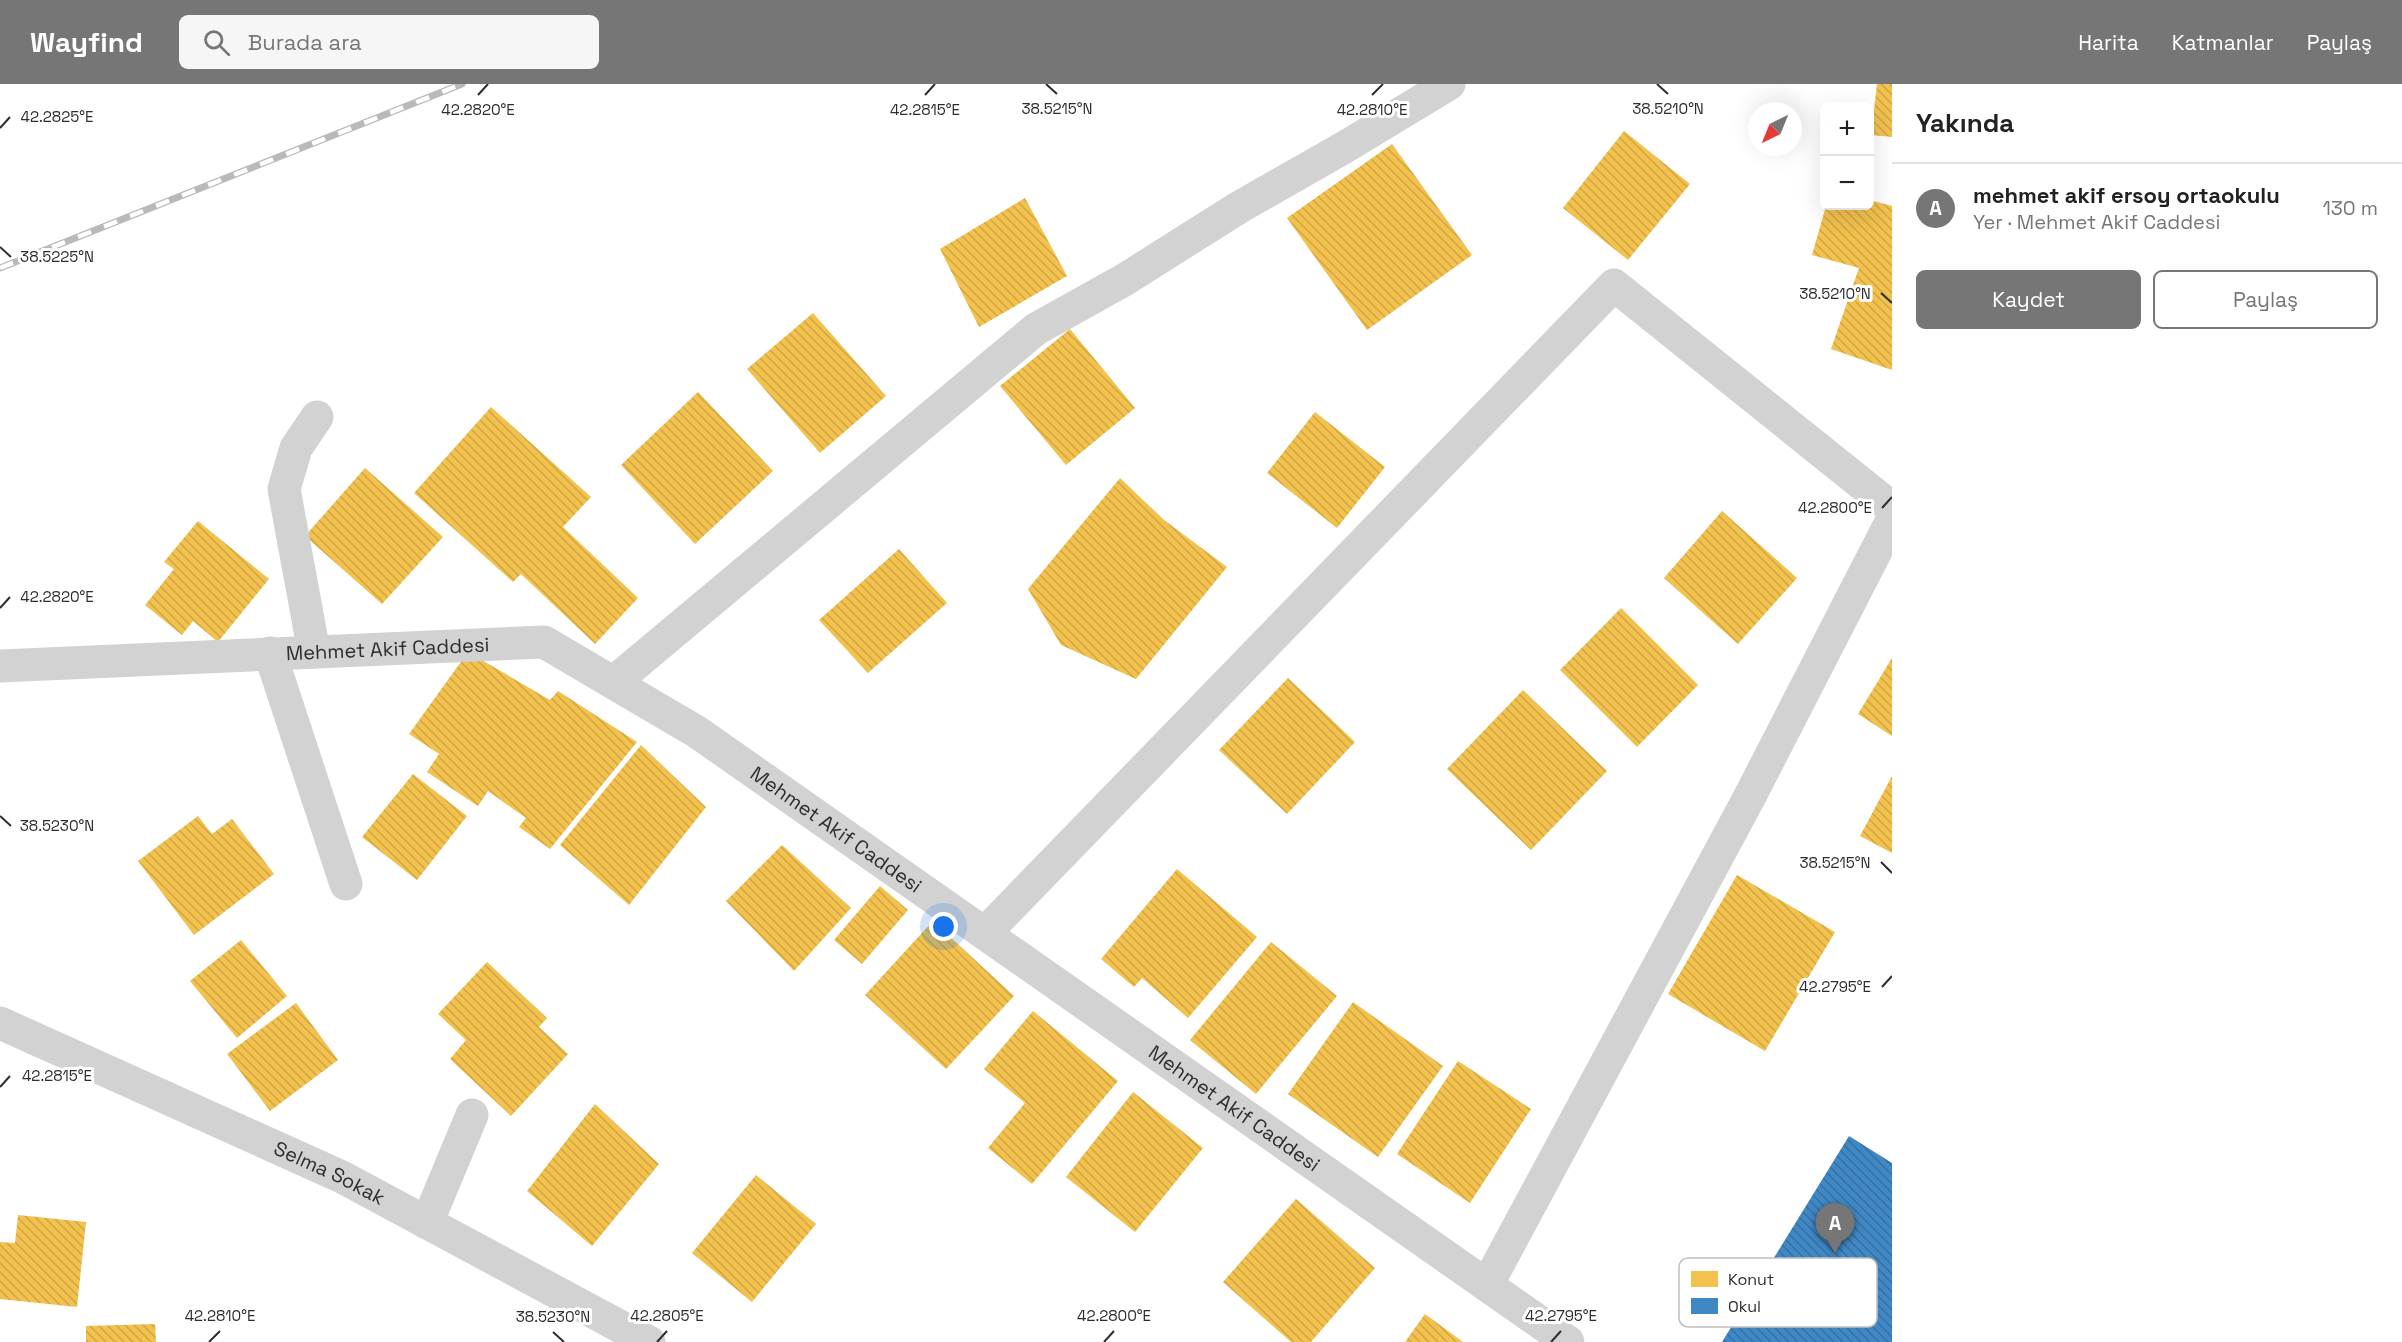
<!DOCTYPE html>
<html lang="tr">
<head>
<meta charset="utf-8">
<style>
	:root { --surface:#fff; --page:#f6f6f6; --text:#222; --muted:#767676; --line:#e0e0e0; --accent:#767676 }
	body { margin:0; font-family:"Space Grotesk",sans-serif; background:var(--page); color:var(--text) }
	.controls { position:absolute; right:18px; top:18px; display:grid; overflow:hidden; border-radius:9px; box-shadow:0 6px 24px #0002 }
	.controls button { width:54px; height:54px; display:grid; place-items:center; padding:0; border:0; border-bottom:2px solid var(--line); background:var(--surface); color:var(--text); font:30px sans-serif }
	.compass { position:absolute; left:1748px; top:18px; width:54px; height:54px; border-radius:50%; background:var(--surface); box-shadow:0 6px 24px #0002; rotate:223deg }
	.you { position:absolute; left:944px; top:843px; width:21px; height:21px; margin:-15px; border:4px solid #fff; border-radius:50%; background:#1a73e8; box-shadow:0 0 0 9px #1a73e833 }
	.badge { display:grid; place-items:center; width:39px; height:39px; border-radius:50%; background:var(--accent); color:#fff; font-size:20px; font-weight:700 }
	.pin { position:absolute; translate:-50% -50px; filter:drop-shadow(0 2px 3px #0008) }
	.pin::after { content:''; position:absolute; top:32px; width:21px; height:18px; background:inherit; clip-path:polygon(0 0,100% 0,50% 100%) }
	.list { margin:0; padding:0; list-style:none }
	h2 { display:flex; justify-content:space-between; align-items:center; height:78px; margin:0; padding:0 24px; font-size:26px }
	h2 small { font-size:20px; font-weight:400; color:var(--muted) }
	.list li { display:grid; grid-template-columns:39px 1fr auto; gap:18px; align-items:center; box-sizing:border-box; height:90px; padding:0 24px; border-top:2px solid var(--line) }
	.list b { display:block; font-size:22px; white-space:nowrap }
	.list p { margin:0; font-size:20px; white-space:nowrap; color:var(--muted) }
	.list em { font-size:20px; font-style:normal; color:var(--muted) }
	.actions { display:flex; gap:12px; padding:18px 24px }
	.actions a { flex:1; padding:14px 0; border:2px solid var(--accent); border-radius:9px; text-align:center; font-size:21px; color:var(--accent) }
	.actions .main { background:var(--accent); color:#fff }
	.icon { flex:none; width:33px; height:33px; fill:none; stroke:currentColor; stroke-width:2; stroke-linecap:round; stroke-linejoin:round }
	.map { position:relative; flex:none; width:1892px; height:1258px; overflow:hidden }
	header { display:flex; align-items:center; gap:36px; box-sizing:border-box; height:84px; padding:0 30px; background:var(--accent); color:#fff }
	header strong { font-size:28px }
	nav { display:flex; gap:33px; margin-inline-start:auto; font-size:21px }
	.search { width:420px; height:54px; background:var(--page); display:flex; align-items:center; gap:15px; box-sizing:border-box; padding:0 21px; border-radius:9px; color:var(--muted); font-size:22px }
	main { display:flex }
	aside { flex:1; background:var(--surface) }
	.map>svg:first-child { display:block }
</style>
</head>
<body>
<header>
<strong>Wayfind</strong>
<div class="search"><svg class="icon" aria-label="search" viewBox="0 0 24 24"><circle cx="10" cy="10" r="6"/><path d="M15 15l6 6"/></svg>Burada ara</div>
<nav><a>Harita</a><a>Katmanlar</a><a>Paylaş</a></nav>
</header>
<main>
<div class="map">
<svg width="1892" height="1258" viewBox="0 0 1892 1258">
	<defs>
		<pattern id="homes-back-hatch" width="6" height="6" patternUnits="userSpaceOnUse" patternTransform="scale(1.5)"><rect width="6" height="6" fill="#f2c14e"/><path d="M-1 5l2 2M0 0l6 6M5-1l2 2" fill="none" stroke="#d0a644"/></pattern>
		<pattern id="schools-back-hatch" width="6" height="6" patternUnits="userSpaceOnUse" patternTransform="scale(1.5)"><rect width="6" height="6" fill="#3f88c5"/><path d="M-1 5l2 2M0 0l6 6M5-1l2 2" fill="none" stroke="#3570a0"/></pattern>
	</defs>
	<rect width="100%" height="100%" fill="#fff"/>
	<path fill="url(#homes-back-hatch)" d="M1877,0H1892V53L1871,51Z
		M1624,47L1690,100L1628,176L1563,124Z
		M1392,60L1472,171L1367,246L1287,134Z
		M1025,114L1067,192L979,243L940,165Z
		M1870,116L1892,122V286L1831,265L1859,184L1812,171L1826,122H1870Z
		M813,229L886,312L820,369L747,285Z
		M1070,245L1135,324L1066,381L1000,302Z
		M698,308L773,387L695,460L621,381Z
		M491,323L591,413L563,443L638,514L595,560L521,490L513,498L414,409Z
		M1315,328L1385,383L1337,444L1267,389Z
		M365,384L443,453L382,520L305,452Z
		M1120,394L1164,436L1227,483L1136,595L1061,561L1028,505Z
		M1722,427L1797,494L1738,560L1664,494Z
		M198,437L269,495L218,558L193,537L182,551L145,521L174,485L164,478Z
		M899,465L947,519L868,589L819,536Z
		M1621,524L1698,601L1637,663L1560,586Z
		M468,568L550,616L558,607L637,658L550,765L519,743L526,734L488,707L478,722L427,688L439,670L409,650Z
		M1892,574V652L1858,630Z
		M1288,594L1355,658L1287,730L1219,666Z
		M1523,606L1607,687L1531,766L1447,685Z
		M641,661L706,723L629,821L560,761Z
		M413,690L467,732L417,796L362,753Z
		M1892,692V769L1860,752Z
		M198,732L212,750L232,735L274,790L194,851L138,777Z
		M782,761L851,824L794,887L726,817Z
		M1177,785L1257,853L1188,934L1142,894L1134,903L1101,875Z
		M1737,791L1835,848L1765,967L1668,910Z
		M880,802L908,826L862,880L834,856Z
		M933,837L1014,912L946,985L865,911Z
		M241,856L287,912L237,954L190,897Z
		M1271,858L1337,912L1256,1010L1190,956Z
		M487,878L547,934L539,943L568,970L511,1032L450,975L466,956L438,930Z
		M1353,918L1443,982L1378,1073L1288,1010Z
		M296,919L338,976L270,1027L227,970Z
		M1033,927L1118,997L1032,1100L988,1064L1025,1019L984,985Z
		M1458,977L1531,1025L1470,1119L1397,1070Z
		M1133,1008L1203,1064L1135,1148L1066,1093Z
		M595,1020L659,1080L592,1162L527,1107Z
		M756,1091L816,1140L752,1218L692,1169Z
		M1296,1115L1375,1184L1311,1258H1291L1223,1198Z
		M18,1131L86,1138L77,1223L0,1215V1158L15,1159Z
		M1425,1230L1463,1258H1405Z
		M155,1240L156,1258H86V1242Z"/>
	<path fill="url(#schools-back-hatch)" d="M1849,1052L1892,1079V1258H1722Z"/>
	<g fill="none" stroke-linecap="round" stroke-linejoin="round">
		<g stroke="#d2d2d2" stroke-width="33">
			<path d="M314,568L284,405L296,364L317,333"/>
			<path d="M270,569L346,800"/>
			<path id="s1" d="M0,582L544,558L697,648L1568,1258"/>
			<path d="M614,598L1036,245L1124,196L1238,124L1345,63L1449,0"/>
			<path d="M985,849L1614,201L1892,424"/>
			<path id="s2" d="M0,939L342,1093L649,1258"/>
			<path d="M427,1139L472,1031"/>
			<path d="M1487,1201L1749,714L1892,436"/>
		</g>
		<g stroke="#b9b9b9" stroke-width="7">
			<path id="rail" d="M0,184L462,0"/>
		</g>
		<use href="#rail" stroke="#fff" stroke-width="4.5" stroke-dasharray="14" stroke-linecap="butt"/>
	</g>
	<path fill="none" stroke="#2d2d2d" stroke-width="2" d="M1046,0L1057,10M1657,0L1668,10M478,11L488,0M925,11L935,0M1372,11L1383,0M0,44L10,33M0,163L11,173M1881,209L1892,219M1882,424L1892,413M0,524L10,513M0,732L11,742M1881,778L1892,789M1882,903L1892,892M0,1003L10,992M553,1248L564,1258M209,1258L220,1247M657,1258L667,1247M1104,1258L1114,1247M1551,1258L1561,1247"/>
	<g text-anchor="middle" stroke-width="6" stroke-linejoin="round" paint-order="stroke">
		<g font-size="20" fill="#2d2d2d" stroke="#fff">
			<text dy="7" stroke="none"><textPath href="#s1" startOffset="388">Mehmet Akif Caddesi</textPath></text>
			<text dy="7" stroke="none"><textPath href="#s1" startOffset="892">Mehmet Akif Caddesi</textPath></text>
			<text dy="7" stroke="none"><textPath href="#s1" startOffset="1378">Mehmet Akif Caddesi</textPath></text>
			<text dy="7" stroke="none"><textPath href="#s2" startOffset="362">Selma Sokak</textPath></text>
		</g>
	</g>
	<rect x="1679" y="1174" width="198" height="69" rx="9" fill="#fff" stroke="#c0c0c0" stroke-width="1.5"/>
	<rect x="1691" y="1187" width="27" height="16" fill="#f2c14e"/>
	<rect x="1691" y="1214" width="27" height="16" fill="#3f88c5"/>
	<g font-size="16" fill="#2d2d2d">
		<text x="1728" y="1201">Konut</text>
		<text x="1728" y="1228">Okul</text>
	</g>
	<g font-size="15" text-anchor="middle" fill="#2d2d2d" stroke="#fff" stroke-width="6" stroke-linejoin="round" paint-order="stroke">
		<text x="1057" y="30">38.5215°N</text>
		<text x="1668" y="30">38.5210°N</text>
		<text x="478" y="31">42.2820°E</text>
		<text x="925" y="31">42.2815°E</text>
		<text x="1372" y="31">42.2810°E</text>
		<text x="57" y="38">42.2825°E</text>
		<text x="57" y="178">38.5225°N</text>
		<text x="1835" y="215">38.5210°N</text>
		<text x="1835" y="429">42.2800°E</text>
		<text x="57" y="518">42.2820°E</text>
		<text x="57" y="747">38.5230°N</text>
		<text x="1835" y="784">38.5215°N</text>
		<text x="1835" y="908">42.2795°E</text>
		<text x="57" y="997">42.2815°E</text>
		<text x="220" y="1237">42.2810°E</text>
		<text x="667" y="1237">42.2805°E</text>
		<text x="1114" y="1237">42.2800°E</text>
		<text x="1561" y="1237">42.2795°E</text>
		<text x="553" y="1238">38.5230°N</text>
	</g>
</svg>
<div class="controls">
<button>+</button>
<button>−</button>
</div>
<svg class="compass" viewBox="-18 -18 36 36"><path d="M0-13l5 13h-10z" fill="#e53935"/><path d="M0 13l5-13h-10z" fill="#767676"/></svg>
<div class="you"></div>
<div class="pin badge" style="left:1835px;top:1169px">A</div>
</div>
<aside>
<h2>Yakında<small></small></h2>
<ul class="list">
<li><span class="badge">A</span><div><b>mehmet akif ersoy ortaokulu</b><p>Yer · Mehmet Akif Caddesi</p></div><em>130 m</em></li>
</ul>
<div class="actions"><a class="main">Kaydet</a><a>Paylaş</a></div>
</aside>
</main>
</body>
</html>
